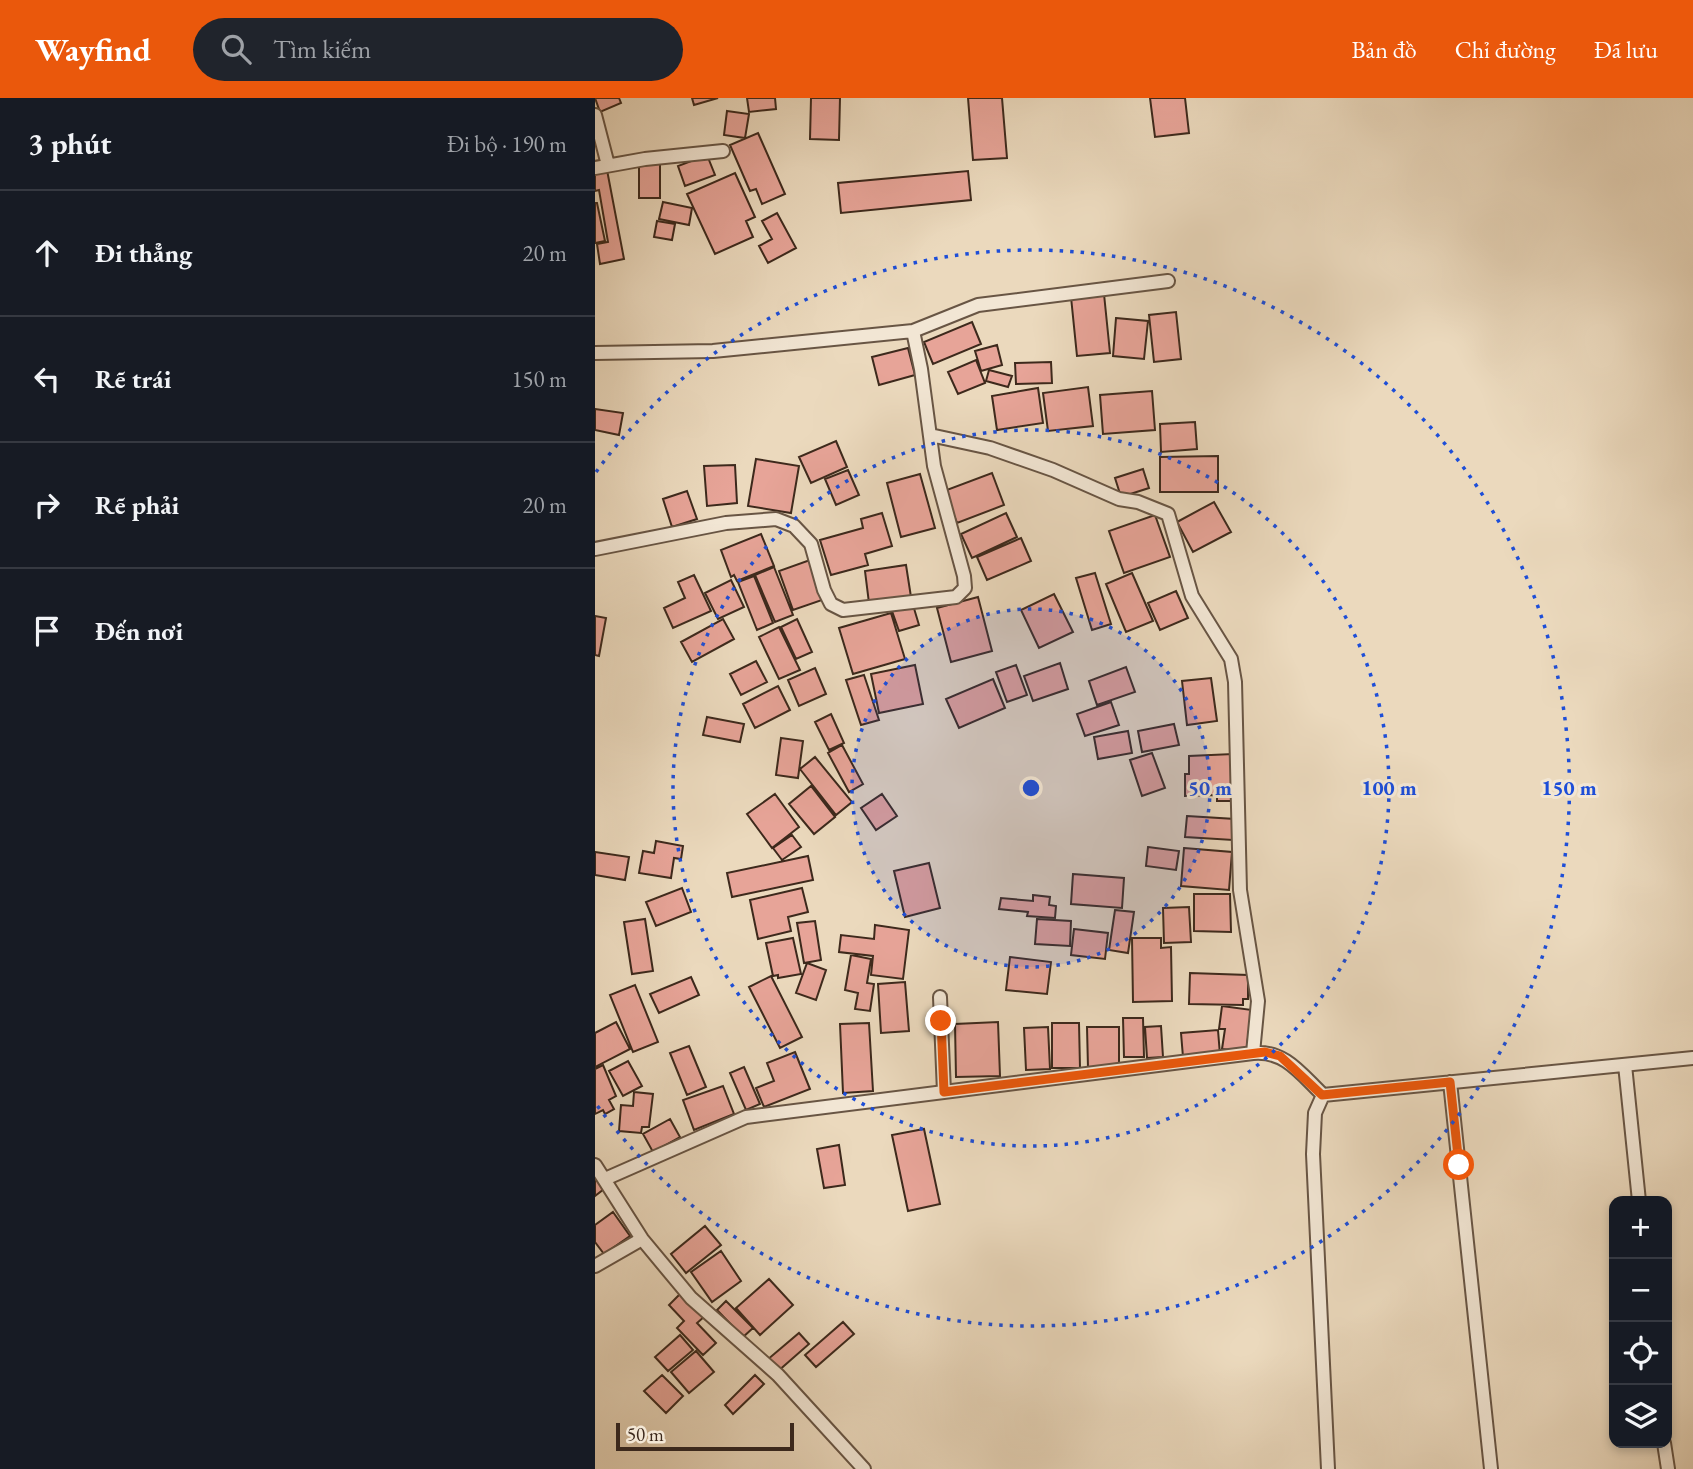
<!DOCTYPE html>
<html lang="vi">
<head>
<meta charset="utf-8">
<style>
	:root { --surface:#171b24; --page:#20242c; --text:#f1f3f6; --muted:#9ea1a6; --line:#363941; --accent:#ea580c }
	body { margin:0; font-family:"EB Garamond",serif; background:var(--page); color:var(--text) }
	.controls { position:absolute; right:21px; bottom:21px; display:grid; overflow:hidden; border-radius:14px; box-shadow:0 4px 10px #0003 }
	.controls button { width:63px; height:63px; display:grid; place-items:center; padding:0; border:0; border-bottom:2px solid var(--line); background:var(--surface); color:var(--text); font:35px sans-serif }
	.scale { position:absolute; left:21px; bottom:18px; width:178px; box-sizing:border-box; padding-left:7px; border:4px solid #3d291c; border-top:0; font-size:19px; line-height:24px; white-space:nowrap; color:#3d291c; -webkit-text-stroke:5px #f2e6d4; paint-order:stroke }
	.stop { position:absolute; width:21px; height:21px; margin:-16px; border:5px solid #ea580c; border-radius:50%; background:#fff }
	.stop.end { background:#ea580c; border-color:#fff; box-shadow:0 2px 7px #0008 }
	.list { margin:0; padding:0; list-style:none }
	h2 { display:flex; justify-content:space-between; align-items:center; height:91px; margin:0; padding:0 28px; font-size:30px }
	h2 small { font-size:23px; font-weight:400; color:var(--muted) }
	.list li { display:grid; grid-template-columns:46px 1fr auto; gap:21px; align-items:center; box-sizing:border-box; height:126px; padding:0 28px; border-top:2px solid var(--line) }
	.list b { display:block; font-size:26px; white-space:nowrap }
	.list em { font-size:23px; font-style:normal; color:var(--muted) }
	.icon { flex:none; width:38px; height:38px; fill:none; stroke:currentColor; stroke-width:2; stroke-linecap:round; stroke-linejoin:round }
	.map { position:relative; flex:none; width:1098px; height:1371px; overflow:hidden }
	header { display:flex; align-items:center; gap:42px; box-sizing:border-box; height:98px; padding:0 35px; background:var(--accent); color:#fff }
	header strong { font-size:33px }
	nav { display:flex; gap:38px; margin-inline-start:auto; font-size:24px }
	.search { width:490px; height:63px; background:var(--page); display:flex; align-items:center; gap:18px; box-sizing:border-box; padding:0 24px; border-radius:38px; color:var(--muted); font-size:26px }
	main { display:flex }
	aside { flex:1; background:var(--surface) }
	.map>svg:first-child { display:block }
</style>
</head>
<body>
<header>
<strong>Wayfind</strong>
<div class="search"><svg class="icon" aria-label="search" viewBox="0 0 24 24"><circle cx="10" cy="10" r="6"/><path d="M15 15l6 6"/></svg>Tìm kiếm</div>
<nav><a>Bản đồ</a><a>Chỉ đường</a><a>Đã lưu</a></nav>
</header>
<main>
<aside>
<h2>3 phút<small>Đi bộ · 190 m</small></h2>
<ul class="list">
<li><svg class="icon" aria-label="ahead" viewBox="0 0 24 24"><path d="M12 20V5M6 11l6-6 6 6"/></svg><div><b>Đi thẳng</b></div><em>20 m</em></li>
<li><svg class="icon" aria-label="left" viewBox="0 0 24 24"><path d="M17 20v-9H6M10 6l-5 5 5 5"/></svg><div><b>Rẽ trái</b></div><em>150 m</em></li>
<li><svg class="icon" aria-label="right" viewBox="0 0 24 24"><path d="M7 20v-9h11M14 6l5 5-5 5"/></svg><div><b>Rẽ phải</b></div><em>20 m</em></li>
<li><svg class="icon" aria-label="arrive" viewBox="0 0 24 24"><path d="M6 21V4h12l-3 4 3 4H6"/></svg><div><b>Đến nơi</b></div></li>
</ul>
</aside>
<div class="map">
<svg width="1098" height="1371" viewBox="0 0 1098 1371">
	<rect width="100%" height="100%" fill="#ebd9bd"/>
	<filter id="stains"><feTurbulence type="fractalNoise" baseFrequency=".00286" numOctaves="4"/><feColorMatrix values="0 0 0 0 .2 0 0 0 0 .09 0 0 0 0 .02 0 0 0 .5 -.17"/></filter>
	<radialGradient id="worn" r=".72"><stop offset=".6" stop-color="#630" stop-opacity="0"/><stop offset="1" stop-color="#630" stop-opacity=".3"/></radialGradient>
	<path fill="#e7a498" stroke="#3d291c" stroke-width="2" d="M0,0H24L26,5L5,14Z
		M97,0H123L99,7Z
		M152,0H180L181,11L154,14Z
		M216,0H245L244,42L215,41Z
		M373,0H407L412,60L378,62Z
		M555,0H590L594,35L560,39Z
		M132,13L154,16L150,40L129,37Z
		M163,35L190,96L167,106L161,91L155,93L135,47Z
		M112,57L120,77L90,88L83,68Z
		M44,65H65V100H44Z
		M12,72L29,161L5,166L2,146L13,144L4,92L0,93V74Z
		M373,73L376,102L246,115L243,85Z
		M140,75L160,119L151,123L158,139L120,156L92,96Z
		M68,104L97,110L94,127L64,121Z
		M0,105H2L10,143L0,145Z
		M182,115L201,150L173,165L164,148L177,141L167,123Z
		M62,123L80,126L77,142L59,139Z
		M509,196L515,255L482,258L476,199Z
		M581,214L586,261L559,264L554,217Z
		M521,220L553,223L549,261L518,258Z
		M377,224L386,246L338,266L329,244Z
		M402,247L407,267L386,273L380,253Z
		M313,250L320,277L284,287L277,259Z
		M381,262L390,285L363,296L353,274Z
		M456,264L457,285L421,286L420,265Z
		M394,272L417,278L413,289L391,283Z
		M493,289L498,328L453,333L448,295Z
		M443,290L448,325L402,332L397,298Z
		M557,293L560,332L508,336L505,297Z
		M0,311L28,315L24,337L0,332Z
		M600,324L602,351L566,354L565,326Z
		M241,343L252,369L216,385L204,359Z
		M623,358V394H565V359Z
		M161,361L204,368L196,415L153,408Z
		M140,367L142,405L112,408L109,368Z
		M548,371L554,390L526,399L520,380Z
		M253,372L264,397L241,407L230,381Z
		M397,375L409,407L362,425L349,393Z
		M325,376L340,430L306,439L292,385Z
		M92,393L102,421L77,429L68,401Z
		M619,404L636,434L598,454L582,424Z
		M287,415L297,448L270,456L273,467L236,477L225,442L268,430L266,421Z
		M411,415L422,439L377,460L366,436Z
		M560,417L575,459L529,475L514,433Z
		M166,436L179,468L142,483L139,477L136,479L126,452Z
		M426,440L436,463L392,482L382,459Z
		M215,462L230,501L198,512L184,473Z
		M311,467L316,499L274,505L270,473Z
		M179,469L198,517L180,524L160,477Z
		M500,475L516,526L497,532L481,480Z
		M537,475L558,523L531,534L511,486Z
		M99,477L116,513L78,530L69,510L90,500L83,484Z
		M159,478L178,525L162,532L143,484Z
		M136,482L149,509L123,521L110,495Z
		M581,493L593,520L565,532L553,505Z
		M459,496L478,534L444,550L426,512Z
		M383,499L397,553L356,564L342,510Z
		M318,507L324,527L304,533L297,513Z
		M296,515L310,561L258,576L244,530Z
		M0,518L11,520L4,558L0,557Z
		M128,521L139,541L97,564L86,544Z
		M202,521L217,554L201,561L186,529Z
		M184,529L205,572L184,581L164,539Z
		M161,563L172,584L146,597L135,576Z
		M465,565L473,591L438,603L429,578Z
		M320,567L328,606L284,615L276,576Z
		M421,567L432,597L412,604L401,574Z
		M531,569L540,594L502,607L494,583Z
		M220,570L231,596L204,608L193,582Z
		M269,577L284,622L266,627L251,582Z
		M616,580L622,623L592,627L587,583Z
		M398,581L410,610L364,630L351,601Z
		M183,588L195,612L160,630L148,606Z
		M516,604L524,627L490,638L482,616Z
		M236,616L249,645L234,652L220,624Z
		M112,619L149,626L145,644L108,637Z
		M579,626L584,647L547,654L543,633Z
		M533,633L537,655L503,661L499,639Z
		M186,640L208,643L203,680L181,677Z
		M247,647L268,686L254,694L233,655Z
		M557,655L570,690L547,698L535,662Z
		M638,656L640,703H622V697L590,698V676H594V658Z
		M220,659L257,704L241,717L205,671Z
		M216,688L240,719L219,736L194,706Z
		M180,696L204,729L177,750L152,716Z
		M287,696L302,718L281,732L266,710Z
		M592,718L640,721L638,742L590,739Z
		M197,737L206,749L187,762L178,750Z
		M61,743L88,748L86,761L79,760L76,780L44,775L48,753L59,755Z
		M553,749L584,753L581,772L551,768Z
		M589,750L637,754L634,792L586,788Z
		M0,754L34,759L30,782L0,777Z
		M213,758L218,782L137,799L132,775Z
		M334,765L345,810L310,819L299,773Z
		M478,776L529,780L527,810L476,806Z
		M87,790L96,814L61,828L51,804Z
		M207,790L213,814L193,819L196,833L163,841L155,802Z
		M599,796H635L636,834L599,833Z
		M438,797L455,799L454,807L461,808L460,820L432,818L433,814L404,811L406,800L438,803Z
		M594,809L596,844L569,845L568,810Z
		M520,812L539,814L533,855L514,852Z
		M50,821L58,873L37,876L29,824Z
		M442,821L476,823L475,848L440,846Z
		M220,823L226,862L209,865L202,825Z
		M280,827L314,832L308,881L276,877L278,858L244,854L246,837L279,841Z
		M479,831L513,835L510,861L476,857Z
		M198,840L206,876L183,880V877L178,878L171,845Z
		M537,840H566V850L576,849L577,903L538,904Z
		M256,857L276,861L272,885L279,886L275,913L260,911L263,895L250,892Z
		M415,859L456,864L452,896L411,892Z
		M212,865L231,872L221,902L201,895Z
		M595,875L653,877V901H648V907L594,906Z
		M176,878L207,939L185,950L154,889Z
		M96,879L104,897L64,915L55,896Z
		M310,884L314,933L286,935L283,886Z
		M40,887L63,944L38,954L15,897Z
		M627,908L657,912L651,954L627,951L630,931H624Z
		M528,920H548L549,959H529Z
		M21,924L35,951L0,969V935Z
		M403,924L405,978L361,979L360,926Z
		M274,925L278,993L248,995L245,926Z
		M457,925H484L485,970H457Z
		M566,928L568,959L552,960L550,929Z
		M453,929L455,971L431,972L429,930Z
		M492,929H524V970H493Z
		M623,932L625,957L588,959L586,935Z
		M94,948L111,989L92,997L75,955Z
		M200,954L215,991L169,1009L161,990L179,983L172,965Z
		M33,963L47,988L28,998L14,973Z
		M8,967L21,998L14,1002L19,1011L10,1016L8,1012L0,1016V971Z
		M149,969L165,1006L151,1012L135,975Z
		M128,988L139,1016L99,1032L88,1002Z
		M39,994L58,996L54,1029H47L46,1035L24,1033L26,1007L38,1008Z
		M75,1021L85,1039L58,1054L48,1036Z
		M329,1031L345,1106L313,1113L297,1037Z
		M244,1047L250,1087L229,1090L222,1051Z
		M0,1080L9,1091L0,1098Z
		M18,1114L35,1138L9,1156L0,1144V1127Z
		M110,1128L126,1147L91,1175L76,1156Z
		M126,1153L146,1183L117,1204L96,1174Z
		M174,1181L198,1207L165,1237L141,1210Z
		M87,1194L110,1218L102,1225L121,1245L108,1257L82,1230L89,1223L74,1207Z
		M131,1203L158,1230L148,1239L122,1212Z
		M248,1224L259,1236L221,1269L210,1257Z
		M204,1235L214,1246L182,1274L172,1262Z
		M85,1237L98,1252L73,1273L60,1259Z
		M101,1253L119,1274L94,1295L76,1274Z
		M67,1277L88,1298L71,1315L49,1293Z
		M160,1277L169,1286L138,1316L130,1307Z"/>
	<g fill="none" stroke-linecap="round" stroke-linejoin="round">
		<g stroke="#685544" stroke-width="16">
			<path id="lane" d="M0,17L13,67
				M0,70L50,61L128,53
				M0,255L118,253L318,233L383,207L573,183
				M335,337L395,350L458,372L524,401L543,404L573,416L597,498L636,561L640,584L645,792L663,903L658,955
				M0,451L131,425L181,421L199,428L216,446L229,492L236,506L248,512L361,499L370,490L369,478L339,368L326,271L318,233
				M345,899L349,994
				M1030,967L1044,1103
				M855,984L896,1371
				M0,1067L47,1141L96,1200L183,1277L269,1371
				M10,1081L151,1019L658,955C690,952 706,976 728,997
				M0,1168L47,1141
				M1069,1345L1073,1371
				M733,1371L718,1056L720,1015L728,997L1098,960"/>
		</g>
		<use href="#lane" stroke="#f2e6d4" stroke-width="12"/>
	</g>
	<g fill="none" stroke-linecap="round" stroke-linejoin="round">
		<path stroke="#ea580c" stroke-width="9" d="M346,923L349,994L670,954L685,958L727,997L855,984L864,1067"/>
	</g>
	<circle cx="436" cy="690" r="179" fill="#1d4ed8" fill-opacity=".12"/>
	<g fill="none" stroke="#1d4ed8" stroke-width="3.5" stroke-dasharray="3.5 7">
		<circle cx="436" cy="690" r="179"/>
		<circle cx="436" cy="690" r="358"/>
		<path d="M1 374A538 538 0 1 1 1 1006"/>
	</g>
	<circle cx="436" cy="690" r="10" fill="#1d4ed8" stroke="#f2e6d4" stroke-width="3.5"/>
	<g font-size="21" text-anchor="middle" font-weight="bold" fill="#1d4ed8" stroke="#f2e6d4" stroke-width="6" stroke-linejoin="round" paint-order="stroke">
		<text x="615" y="697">50 m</text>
		<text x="794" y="697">100 m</text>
		<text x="974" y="697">150 m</text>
	</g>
	<rect width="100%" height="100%" filter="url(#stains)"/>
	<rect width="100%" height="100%" fill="url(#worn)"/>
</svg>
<div class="controls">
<button>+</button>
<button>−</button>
<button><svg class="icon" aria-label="locate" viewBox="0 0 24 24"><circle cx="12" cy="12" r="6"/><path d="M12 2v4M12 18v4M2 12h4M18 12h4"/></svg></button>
<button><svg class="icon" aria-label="layers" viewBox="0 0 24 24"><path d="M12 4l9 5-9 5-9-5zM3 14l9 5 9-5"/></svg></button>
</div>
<div class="scale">50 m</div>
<div class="stop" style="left:864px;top:1067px"></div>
<div class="stop end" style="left:346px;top:923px"></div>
</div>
</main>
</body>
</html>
